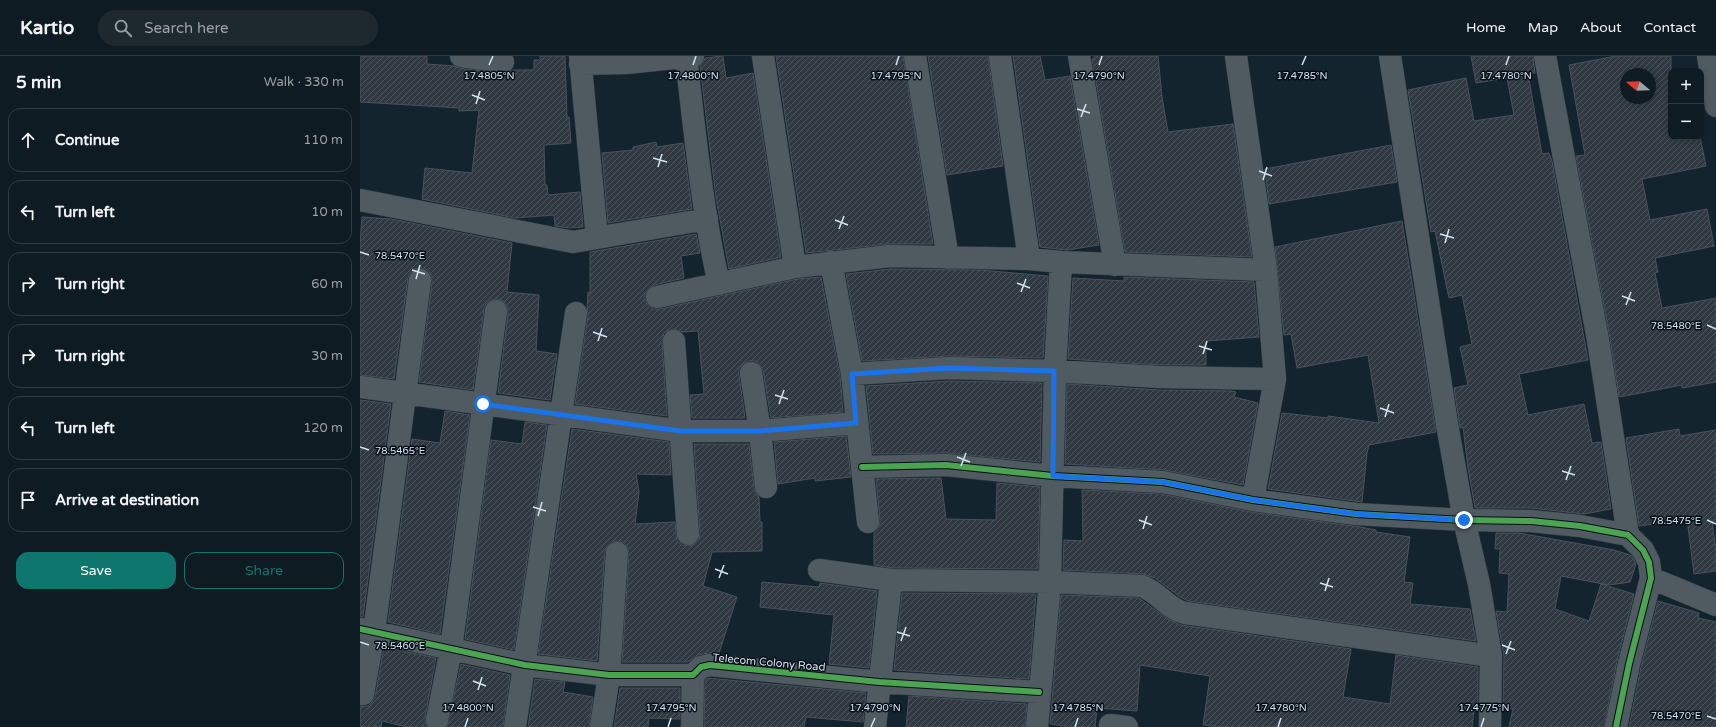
<!DOCTYPE html>
<html lang="en">
<head>
<meta charset="utf-8">
<style>
	:root { --surface:#0f1b22; --page:#1d282f; --text:#f1f3f6; --muted:#9ba1a5; --line:#2f3940; --accent:#0f766e }
	body { margin:0; font-family:"Varela Round",sans-serif; background:var(--page); color:var(--text) }
	.controls { position:absolute; right:12px; top:12px; display:grid; overflow:hidden; border-radius:8px; box-shadow:0 2px 6px #0003 }
	.controls button { width:36px; height:36px; display:grid; place-items:center; padding:0; border:0; border-bottom:1px solid var(--line); background:var(--surface); color:var(--text); font:20px sans-serif }
	.compass { position:absolute; left:1260px; top:12px; width:36px; height:36px; border-radius:50%; background:var(--surface); box-shadow:0 2px 6px #0003; rotate:289deg }
	.stop { position:absolute; width:12px; height:12px; margin:-9px; border:3px solid #1a73e8; border-radius:50%; background:#fff }
	.stop.end { background:#1a73e8; border-color:#fff; box-shadow:0 1px 4px #0008 }
	.list { margin:0; padding:0; list-style:none }
	h2 { display:flex; justify-content:space-between; align-items:center; height:52px; margin:0; padding:0 16px; font-size:17px }
	h2 small { font-size:13px; font-weight:400; color:var(--muted) }
	.list li { display:grid; grid-template-columns:26px 1fr auto; gap:12px; align-items:center; box-sizing:border-box; height:64px; margin:0 8px 8px; padding:0 8px; border:1px solid var(--line); border-radius:12px }
	.list b { display:block; font-size:15px; white-space:nowrap }
	.list em { font-size:13px; font-style:normal; color:var(--muted) }
	.actions { display:flex; gap:8px; padding:12px 16px }
	.actions a { flex:1; padding:9px 0; border:1px solid var(--accent); border-radius:12px; text-align:center; font-size:14px; color:var(--accent) }
	.actions .main { background:var(--accent); color:#fff }
	.icon { flex:none; width:22px; height:22px; fill:none; stroke:currentColor; stroke-width:2; stroke-linecap:round; stroke-linejoin:round }
	.map { position:relative; flex:none; width:1356px; height:671px; overflow:hidden }
	header { display:flex; align-items:center; gap:24px; box-sizing:border-box; height:56px; padding:0 20px; background:var(--surface); border-bottom:1px solid var(--line) }
	header strong { font-size:19px }
	nav { display:flex; gap:22px; margin-inline-start:auto; font-size:14px }
	.search { width:280px; height:36px; background:var(--page); display:flex; align-items:center; gap:10px; box-sizing:border-box; padding:0 14px; border-radius:22px; color:var(--muted); font-size:15px }
	main { display:flex }
	aside { flex:1; background:var(--surface) }
	.map>svg:first-child { display:block }
</style>
</head>
<body>
<header>
<strong>Kartio</strong>
<div class="search"><svg class="icon" aria-label="search" viewBox="0 0 24 24"><circle cx="10" cy="10" r="6"/><path d="M15 15l6 6"/></svg>Search here</div>
<nav><a>Home</a><a>Map</a><a>About</a><a>Contact</a></nav>
</header>
<main>
<aside>
<h2>5 min<small>Walk · 330 m</small></h2>
<ul class="list">
<li><svg class="icon" aria-label="ahead" viewBox="0 0 24 24"><path d="M12 20V5M6 11l6-6 6 6"/></svg><div><b>Continue</b></div><em>110 m</em></li>
<li><svg class="icon" aria-label="left" viewBox="0 0 24 24"><path d="M17 20v-9H6M10 6l-5 5 5 5"/></svg><div><b>Turn left</b></div><em>10 m</em></li>
<li><svg class="icon" aria-label="right" viewBox="0 0 24 24"><path d="M7 20v-9h11M14 6l5 5-5 5"/></svg><div><b>Turn right</b></div><em>60 m</em></li>
<li><svg class="icon" aria-label="right" viewBox="0 0 24 24"><path d="M7 20v-9h11M14 6l5 5-5 5"/></svg><div><b>Turn right</b></div><em>30 m</em></li>
<li><svg class="icon" aria-label="left" viewBox="0 0 24 24"><path d="M17 20v-9H6M10 6l-5 5 5 5"/></svg><div><b>Turn left</b></div><em>120 m</em></li>
<li><svg class="icon" aria-label="arrive" viewBox="0 0 24 24"><path d="M6 21V4h12l-3 4 3 4H6"/></svg><div><b>Arrive at destination</b></div></li>
</ul>
<div class="actions"><a class="main">Save</a><a>Share</a></div>
</aside>
<div class="map">
<svg width="1356" height="671" viewBox="0 0 1356 671">
	<defs>
		<pattern id="building-hatch" width="6" height="6" patternUnits="userSpaceOnUse"><rect width="6" height="6" fill="#303942"/><path d="M-1 1l2-2M0 6l6-6M5 7l2-2" fill="none" stroke="#4d565e"/></pattern>
	</defs>
	<rect width="100%" height="100%" fill="#14242e"/>
	<path fill="url(#building-hatch)" stroke="#49525c" fill-rule="evenodd" d="M0,0H67V8L94,10L99,12L142,18L148,17L153,14H174V4H180V0H205L207,61H209L211,87L184,89L185,129H187L188,139L220,136L223,171L209,172L195,170L194,159L155,162L62,143L65,112L112,117L119,54L99,55V52L67,50L0,46Z
		M363,0L366,22L393,17L421,201L369,213L356,142L340,10L344,5L345,2Z
		M416,0H543L573,188H529L446,197Z
		M568,0H628L643,110L587,119Z
		M653,0H680L685,24L710,20L739,189L707,194L680,191Z
		M734,0H798L802,41L808,76L873,68L892,201L765,196L732,3H734Z
		M1111,0H1173L1175,17L1168,18L1182,98L1189,97L1192,105L1228,304L1159,318L1168,359L1224,348L1232,387L1241,386L1251,453L1224,458L1171,452H1115L1108,412L1103,371L1100,372L1094,332L1108,329L1100,291L1112,288L1102,239L1089,242L1075,175L1071,176L1048,34L1106,22L1114,65L1154,59L1147,22L1116,27Z
		M1256,0H1311V81H1340L1346,110L1282,123L1290,164L1347,153L1354,190L1295,202L1298,216L1295,217L1302,252L1356,242V326L1322,332V329L1259,341L1250,282L1216,100L1225,99L1209,9ZM1266,18H1290V42H1266Z
		M296,86L297,91L323,87L332,153L248,167L242,97L273,94V91Z
		M1031,89L1037,126L909,148L905,113Z
		M2,161L31,163L152,187L147,236L179,239L176,295L197,298L190,344L138,337L148,257L147,250L143,245L138,243L131,244L126,248L124,253L113,334L59,326L72,226L71,219L68,214L62,212L55,213L50,217L48,222L34,323L0,319V189Z
		M1042,165L1076,376L1009,389L1007,397L1002,446L908,433L922,357L968,362V360L1019,367L1008,299L937,312L931,278L924,279L915,191Z
		M336,178L340,197L321,200L324,222L294,229L289,232L285,238V243L288,249L293,253H300L437,223L461,221L480,320L483,356L411,362L403,315L400,309L395,305H389L383,308L379,313V319L385,362H332L330,339L344,338L338,275L323,276L313,273L304,277L302,286L307,360L215,348L228,259L227,252L228,236L230,237V196Z
		M531,213L620,214L688,220L683,302L589,300L502,305L486,218Z
		M764,221L894,226L899,281L846,285V309H799L708,303L713,222L764,225Z
		M589,325L682,327L680,406L587,397L513,398L506,330Z
		M707,328L799,334L871,335L876,336L874,341L898,347L883,429L804,414L705,408Z
		M0,344L31,348L3,561H0Z
		M85,355L110,359L80,578L28,566L52,383L80,387Z
		M165,366L187,369L154,594L105,583L131,384L162,388Z
		M212,373L309,386L311,419L276,418L279,436L275,468L315,466L317,485L322,489L329,490L335,488L339,483L340,477L334,388H389L394,432L396,438L399,441L400,466H402V495L352,496L343,530L377,541L359,597H348L338,599L328,606H262L269,498L268,492L264,487L257,485L252,486L247,490L245,496L237,605L178,598Z
		M1319,373L1320,380L1356,374V466H1352L1356,494V515L1334,518L1327,463L1279,470L1266,382Z
		M486,380L491,421L455,425V422L418,428L414,386Z
		M581,422L586,463L636,464L637,427L680,431L678,513L532,512L514,509V477L519,471L520,465L516,423Z
		M722,434L801,438L891,456L1000,471L1016,474V476L1050,481L1044,526L1053,527L1050,548L1110,553L1116,585L828,545L820,541L795,522L783,518L703,514L704,484L723,485Z
		M1136,477H1159L1254,494L1270,499L1273,501L1276,508L1270,526L1249,529L1201,520L1195,553L1229,565L1241,528L1274,538L1257,605L1244,671H1149L1153,653L1143,652L1144,600L1136,555L1147,556L1149,518L1139,517L1140,493H1135Z
		M402,526L459,531L460,527L517,535L509,612L469,608L474,559L400,551Z
		M542,537L676,538L669,623L534,614Z
		M701,539L779,542L806,562L821,569L991,593L983,641L1030,648L1036,599L1118,611V649L1115,648L1112,671H860L843,669L850,620L780,609L777,655L737,652L735,671H710L690,668Z
		M1298,545L1339,557L1338,562L1356,566V671H1269L1281,611Z
		M24,591L76,602L65,662L67,671H47L22,665L21,671H0V650H8L12,646L15,641Z
		M101,608L150,619L143,671H87Z
		M347,622L506,637L503,666L446,661L444,671H344L345,624Z
		M175,623L205,626L203,636L233,641L229,671H168Z
		M260,632H320V663L289,662L288,671H254Z
		M549,640L667,648L665,671H546Z"/>
	<g fill="none" stroke-linecap="round" stroke-linejoin="round">
		<g stroke="#354149" stroke-width="23">
			<path id="minor" d="M101,0L143,6
				M220,0L237,182
				M403,0L435,211
				M555,0L588,202
				M640,0L669,203
				M719,0L755,209
				M876,0L906,214L915,323L893,444
				M1030,0L1087,368L1104,464L1119,528L1131,600L1130,671
				M1185,0L1238,284L1268,479
				M1348,0L1356,50
				M326,1C335,77 342,154 359,228
				M220,8L266,7L333,0
				M0,144L213,186L347,163
				M471,206L492,318L508,466
				M297,241L435,211L530,200L669,203L701,206L906,214
				M314,285L328,478
				M391,317L400,375L406,431
				M492,318L589,312L695,315L799,321L915,323
				M0,331L321,375H400L496,367
				M502,411L586,409L693,420L803,426L893,444L996,458L1104,464L1171,465L1220,470L1268,479L1283,494L1289,506L1291,522L1269,608L1256,671
				M459,514L531,524L690,526L782,530C800,537 807,553 825,557L1131,600
				M1291,522L1356,549
				M0,573L165,609L249,619H333L341,611L350,609L519,626L679,636
				M3,638L14,576L60,224
				M77,664L91,593L136,255
				M750,669L767,671
				M155,671L216,257
				M241,671L249,619L257,497
				M332,671L333,619
				M515,671L531,524
				M677,671L690,526L695,315L701,206"/>
		</g>
		<use href="#minor" stroke="#4f5a61" stroke-width="22"/>
		<g stroke="#040e16" stroke-width="8">
			<path id="cycleway" d="M502,411L586,409L693,420L803,426L893,444L996,458L1104,464L1171,465L1220,470L1268,479L1283,494L1289,506L1291,522L1269,608L1256,671
				M0,573L165,609L249,619H333L341,611L350,609L519,626L679,636"/>
		</g>
		<use href="#cycleway" stroke="#4ca352" stroke-width="6"/>
	</g>
	<g fill="none" stroke-linecap="round" stroke-linejoin="round">
		<path stroke="#1a73e8" stroke-width="5" d="M123,348L321,375H400L496,367L492,318L589,312L694,315L693,420L803,426L893,444L996,458L1104,464"/>
	</g>
	<path fill="none" stroke="#d3e3ef" stroke-width="1.5" d="M129,9L133,0M333,9L336,0M536,9L539,0M739,9L742,0M942,9L946,0M1146,9L1149,0M112,39L125,44M116,48L120,35M717,53L730,57M721,61L726,48M293,102L307,106M298,111L302,98M899,115L912,120M903,124L907,111M475,164L488,169M479,173L484,160M1080,178L1094,182M1085,187L1089,173M0,196L9,199M52,214L65,218M56,223L60,209M657,227L670,232M661,236L666,223M1262,240L1275,245M1266,249L1271,236M1347,269L1356,273M233,276L247,281M238,285L242,272M839,290L852,294M843,298L847,285M415,339L428,343M419,348L424,334M1020,352L1034,357M1025,361L1029,348M0,391L9,394M597,401L610,406M601,410L606,397M1202,415L1215,419M1206,424L1211,410M173,451L186,455M178,460L182,446M779,464L792,469M1347,464L1356,468M783,473L787,460M355,513L368,518M359,522L364,509M960,527L973,531M965,535L969,522M537,576L550,580M541,585L546,571M0,586L9,589M1142,589L1155,594M1146,598L1151,585M113,625L126,630M118,634L122,621M1347,660L1356,663M105,671L108,662M308,671L311,662M511,671L515,662M715,671L718,662M918,671L921,662M1121,671L1124,662"/>
	<g text-anchor="middle" stroke-width="3" stroke-linejoin="round" paint-order="stroke">
		<g font-size="11" fill="#d3e3ef" stroke="#040e16">
			<text transform="translate(409 606) rotate(5)" y="4">Telecom Colony Road</text>
		</g>
	</g>
	<g font-size="10" text-anchor="middle" fill="#d3e3ef" stroke="#040e16" stroke-width="3" stroke-linejoin="round" paint-order="stroke">
		<text x="129" y="23">17.4805°N</text>
		<text x="333" y="23">17.4800°N</text>
		<text x="536" y="23">17.4795°N</text>
		<text x="739" y="23">17.4790°N</text>
		<text x="942" y="23">17.4785°N</text>
		<text x="1146" y="23">17.4780°N</text>
		<text x="40" y="203">78.5470°E</text>
		<text x="1316" y="273">78.5480°E</text>
		<text x="40" y="398">78.5465°E</text>
		<text x="1316" y="468">78.5475°E</text>
		<text x="40" y="593">78.5460°E</text>
		<text x="108" y="655">17.4800°N</text>
		<text x="311" y="655">17.4795°N</text>
		<text x="515" y="655">17.4790°N</text>
		<text x="718" y="655">17.4785°N</text>
		<text x="921" y="655">17.4780°N</text>
		<text x="1124" y="655">17.4775°N</text>
		<text x="1316" y="663">78.5470°E</text>
	</g>
</svg>
<div class="controls">
<button>+</button>
<button>−</button>
</div>
<svg class="compass" viewBox="-18 -18 36 36"><path d="M0-13l5 13h-10z" fill="#e53935"/><path d="M0 13l5-13h-10z" fill="#9ba1a5"/></svg>
<div class="stop" style="left:123px;top:348px"></div>
<div class="stop end" style="left:1104px;top:464px"></div>
</div>
</main>
</body>
</html>
